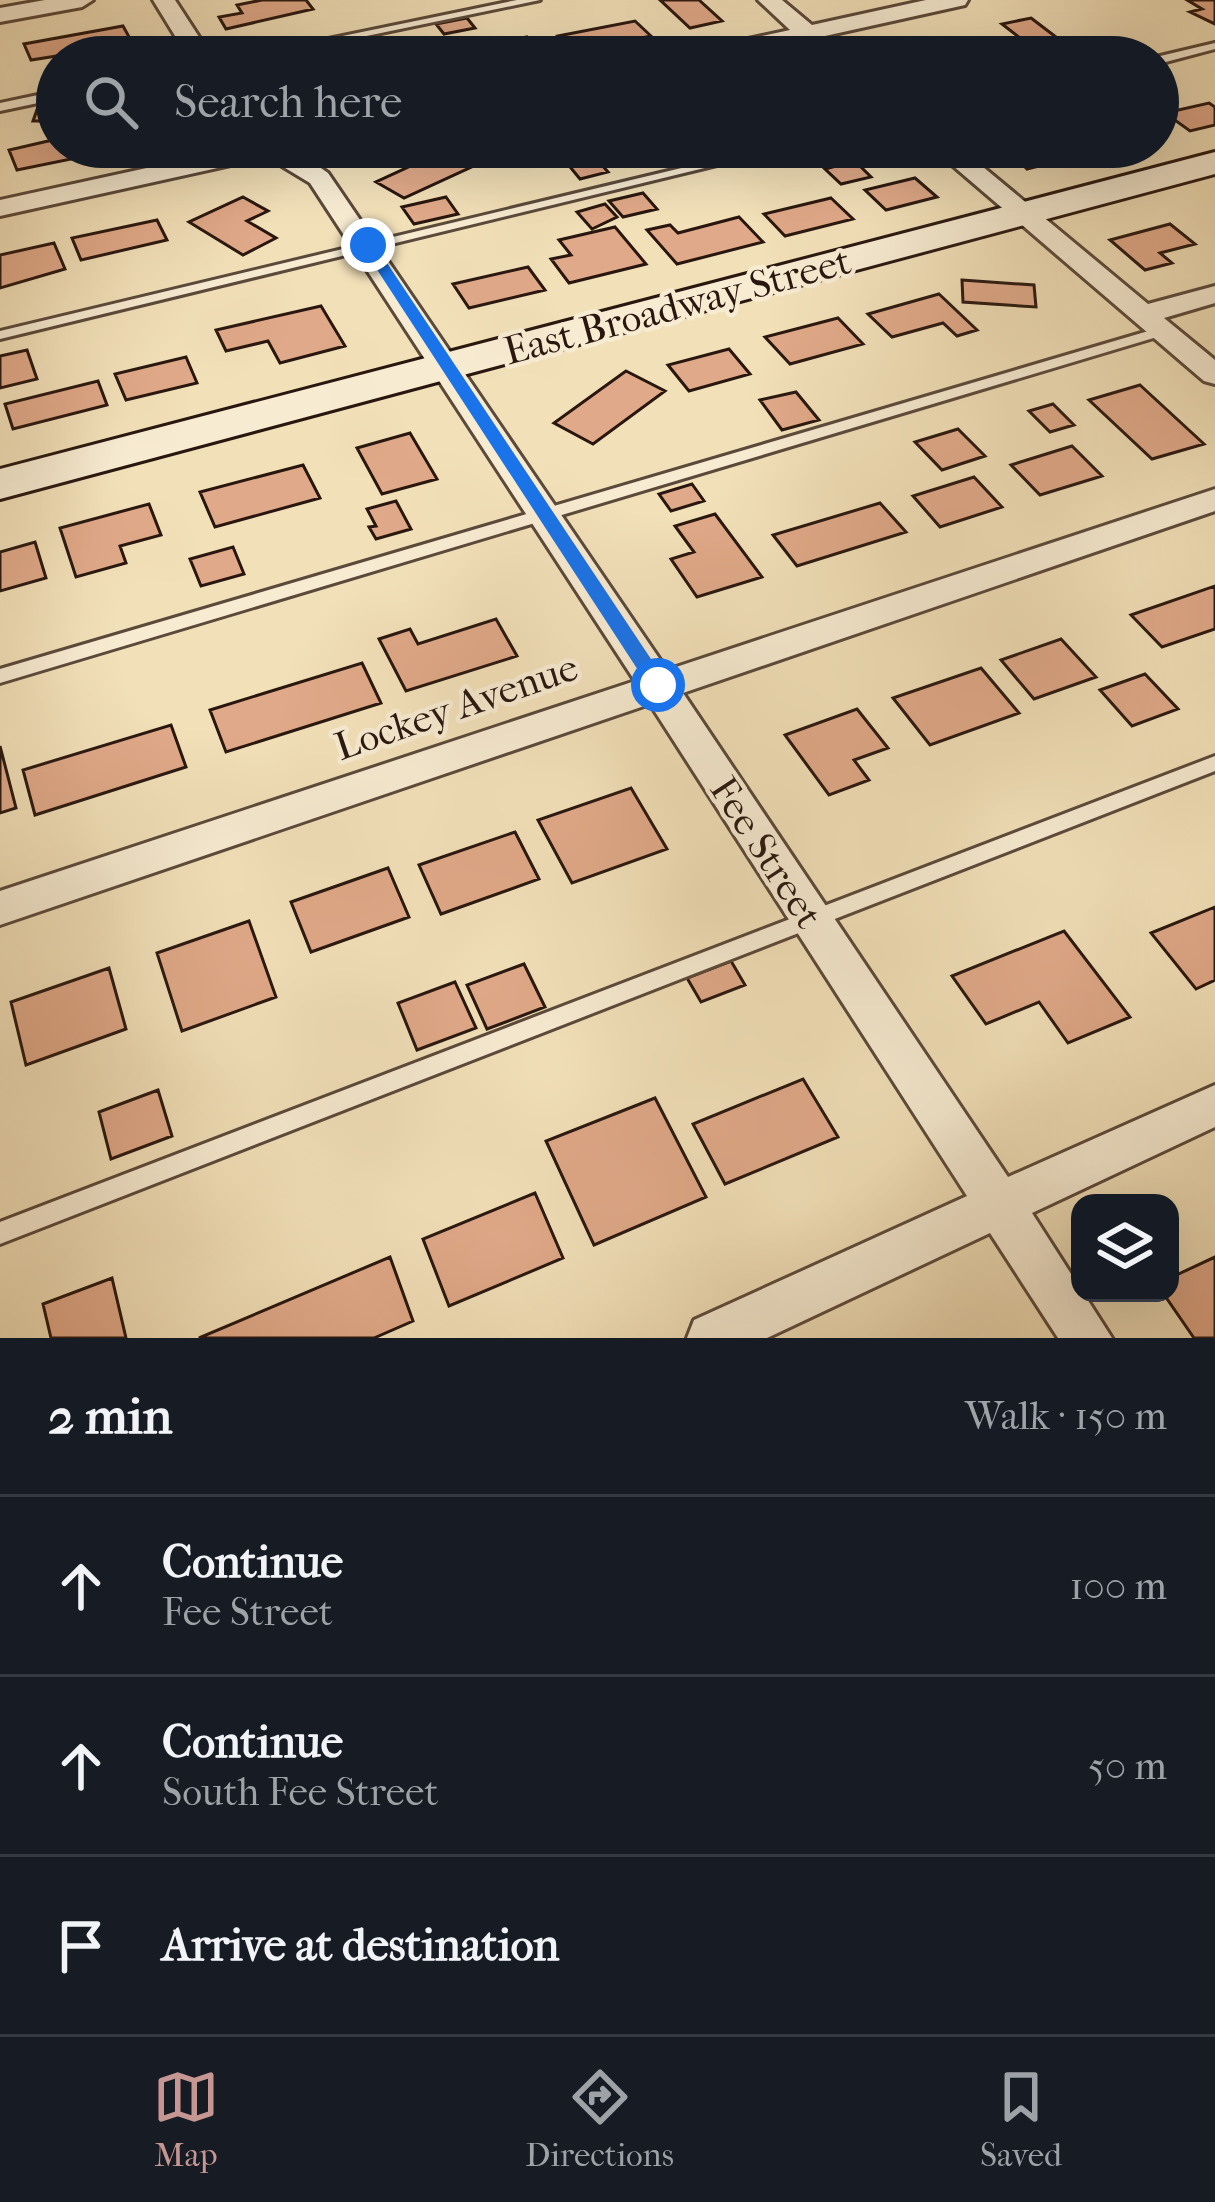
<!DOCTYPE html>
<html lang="en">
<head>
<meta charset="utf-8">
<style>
	:root { --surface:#171b24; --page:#20242c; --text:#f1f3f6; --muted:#9ea1a6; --line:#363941; --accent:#c59692 }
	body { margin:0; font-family:"IM FELL French Canon",serif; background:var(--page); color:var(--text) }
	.controls { position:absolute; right:36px; bottom:36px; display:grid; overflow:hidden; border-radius:24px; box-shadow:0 12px 48px #0002 }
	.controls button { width:108px; height:108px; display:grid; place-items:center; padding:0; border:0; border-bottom:3px solid var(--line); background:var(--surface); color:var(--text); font:60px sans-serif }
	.stop { position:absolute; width:36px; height:36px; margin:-27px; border:9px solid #1a73e8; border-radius:50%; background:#fff }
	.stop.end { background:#1a73e8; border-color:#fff; box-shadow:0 3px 12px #0008 }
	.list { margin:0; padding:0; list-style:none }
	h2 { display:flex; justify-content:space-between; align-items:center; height:156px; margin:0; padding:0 48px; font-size:51px }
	h2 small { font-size:39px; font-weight:400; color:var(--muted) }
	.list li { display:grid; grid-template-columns:78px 1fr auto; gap:36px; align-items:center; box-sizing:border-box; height:180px; padding:0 48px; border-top:3px solid var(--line) }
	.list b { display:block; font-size:45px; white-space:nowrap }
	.list p { margin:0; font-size:39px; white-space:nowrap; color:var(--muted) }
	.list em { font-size:39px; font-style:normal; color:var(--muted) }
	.icon { flex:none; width:66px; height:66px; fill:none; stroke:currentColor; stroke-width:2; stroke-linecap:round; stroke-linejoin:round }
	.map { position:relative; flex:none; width:1215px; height:1338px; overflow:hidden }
	.search { position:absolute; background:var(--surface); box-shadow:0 12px 48px #0002; left:36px; right:36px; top:36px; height:132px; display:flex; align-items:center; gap:30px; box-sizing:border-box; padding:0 42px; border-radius:66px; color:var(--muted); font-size:45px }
	.sheet { height:696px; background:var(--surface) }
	nav { display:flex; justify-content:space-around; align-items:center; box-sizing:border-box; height:168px; border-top:3px solid var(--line); background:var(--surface); font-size:33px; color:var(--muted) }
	nav a { display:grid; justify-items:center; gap:6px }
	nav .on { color:var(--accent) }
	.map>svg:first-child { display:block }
</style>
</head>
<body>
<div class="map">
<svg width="1215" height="1338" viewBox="0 0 1215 1338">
	<rect width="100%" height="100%" fill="#f2e0b9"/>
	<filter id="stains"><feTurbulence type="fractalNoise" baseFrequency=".00167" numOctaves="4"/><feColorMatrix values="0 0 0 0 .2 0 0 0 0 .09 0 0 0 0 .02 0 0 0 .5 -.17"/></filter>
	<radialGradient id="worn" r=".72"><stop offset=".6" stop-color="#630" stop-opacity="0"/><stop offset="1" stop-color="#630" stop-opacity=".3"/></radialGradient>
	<path fill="#e0a989" stroke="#29170f" stroke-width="3" d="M262,0H306L313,9L226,29L219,17L242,13L237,5Z
		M660,0H699L722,21L690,28Z
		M1187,0H1215V24L1190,12L1202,9Z
		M467,18L475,28L444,34L436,24Z
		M1031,18L1073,50L1039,57H1003L987,45L1020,38L1002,24Z
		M635,21L651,36L573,52L558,36Z
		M123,26L133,44L31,60L24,44Z
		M527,37L546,57H477L470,48Z
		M936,38L960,57H888L895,55L889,50H914L908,44Z
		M57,103V121H33L39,104Z
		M1209,103L1215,107V125L1190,131L1165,113Z
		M57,139V147H76L81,157L17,170L9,150Z
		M452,147L480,163L404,198L376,182Z
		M489,147H568L501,162Z
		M1007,147H1066L1078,156L1027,169Z
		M594,156L608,172L580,179L566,162Z
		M855,161L871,177L841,184L825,169Z
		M915,178L937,197L886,210L865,190Z
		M643,193L657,209L623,217L609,201Z
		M243,197L268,211L247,221L276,238L243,255L189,222Z
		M446,197L458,214L414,224L402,207Z
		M831,198L853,219L785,236L764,214Z
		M605,204L617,217L592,229L577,212Z
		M739,217L763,242L677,264L647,230L670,225L678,233Z
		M157,220L167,240L81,260L72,238Z
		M1170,224L1195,244L1160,253L1172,263L1145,270L1110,240Z
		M615,227L646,264L569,283L551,259L571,255L559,240Z
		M54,243L65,269L0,288V255Z
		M528,267L545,290L469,308L453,284Z
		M962,280L1034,285L1036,307L963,302Z
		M939,294L977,330L957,336L943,323L892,337L868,314Z
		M321,306L345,346L280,363L268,341L226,351L216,330Z
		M838,318L863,344L790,364L765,337Z
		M729,349L750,374L689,391L668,365Z
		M27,350L37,379L0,388V356Z
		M186,357L197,383L126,400L115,374Z
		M626,371L665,391L593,444L554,423Z
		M98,381L107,405L13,429L5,404Z
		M1140,385L1204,444L1152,459L1089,400Z
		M796,392L819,420L782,430L760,400Z
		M1053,404L1074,425L1050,432L1029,411Z
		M958,429L985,456L942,470L915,442Z
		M410,433L437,479L382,494L357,448Z
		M1072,446L1102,476L1040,495L1011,465Z
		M303,465L320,498L215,527L200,492Z
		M974,477L1002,507L940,527L913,496Z
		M692,484L704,501L671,511L659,494Z
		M396,501L411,529L376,539L369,527L376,526L367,509Z
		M880,503L906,532L797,566L773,535Z
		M149,504L161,535L120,546L126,563L76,577L60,528Z
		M715,514L762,577L697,597L671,559L694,552L675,526Z
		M35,542L46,578L0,591V552Z
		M233,547L244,574L201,586L190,559Z
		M1215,586V629L1162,647L1131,615Z
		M496,619L517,656L406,691L379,639L410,629L418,644Z
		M1061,639L1096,677L1034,699L1001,660Z
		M362,663L381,703L226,752L210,710Z
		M981,668L1019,713L930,745L893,698Z
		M1145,674L1178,709L1132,726L1100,690Z
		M857,709L888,748L854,760L869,780L829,795L785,735Z
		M171,725L186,767L35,815L23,770Z
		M0,746L16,808L0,813Z
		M631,788L667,849L572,883L538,820Z
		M515,832L539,879L441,914L419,865Z
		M388,868L409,917L311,952L291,902Z
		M1215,907V980L1196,989L1151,933Z
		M249,921L276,997L182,1031L157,953Z
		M1064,931L1130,1017L1068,1043L1039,1002L986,1024L952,976Z
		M731,961L745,985L701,1002L687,978Z
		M524,964L545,1007L487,1029L467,985Z
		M109,968L126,1029L26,1065L11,1002Z
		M455,982L476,1028L417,1050L398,1003Z
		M803,1079L838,1137L725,1184L693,1124Z
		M158,1090L172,1136L111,1159L99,1112Z
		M655,1098L706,1197L594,1245L546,1141Z
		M535,1193L563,1258L449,1306L423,1239Z
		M390,1257L413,1321L374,1338H199Z
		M1215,1257V1338H1194L1163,1293H1170V1278Z
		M112,1278L126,1338H51L43,1304Z"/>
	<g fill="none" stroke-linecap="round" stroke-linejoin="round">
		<g stroke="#5b493a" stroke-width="6">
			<path id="lane" d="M517,0H540L265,57H241Z
				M1215,43V49L1158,64L1156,57Z
				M57,91V99L0,111V103Z
				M769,147H791L0,339V331Z
				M1162,327L1167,328V334L0,683V669Z
				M1215,756V771L0,1244V1222Z"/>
		</g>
		<g stroke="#5b493a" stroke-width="6">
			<path id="street" d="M45,0H93L82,7L0,22V8Z
				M153,0H175L212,57H188Z
				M758,0H782L812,25L926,0H968L965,5L825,36L849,57H823L803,40L728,57H684L688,52L790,30Z
				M243,147H291L328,173L667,670L1215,489V511L683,693L1008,1177L1215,1085V1127L1032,1213L1112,1338H1058L990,1233L767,1338H687L694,1320L967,1196L650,704L0,925V891L635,681L310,183L267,157L0,216V200Z
				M931,147H959L1148,304L1215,286V303L1164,318L1215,360V384L1204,381Z"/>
		</g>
		<g stroke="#29170f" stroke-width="6">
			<path id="secondary" d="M1215,152V174L0,499V469Z"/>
		</g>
		<use href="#lane" fill="#f7ebd2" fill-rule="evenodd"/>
		<use href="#street" fill="#f7ebd2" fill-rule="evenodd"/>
		<use href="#secondary" fill="#f7ebd2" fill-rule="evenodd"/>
	</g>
	<path fill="#1a73e8" d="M368,240L375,245L665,680V690H651L361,245Z"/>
	<g text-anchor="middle" stroke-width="9" stroke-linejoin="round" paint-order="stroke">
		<g font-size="39" fill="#29170f" stroke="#f7ebd2">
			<text transform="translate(677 305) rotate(-15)" y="14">East Broadway Street</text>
			<text transform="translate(456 706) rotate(-19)" y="14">Lockey Avenue</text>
			<text transform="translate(767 852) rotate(57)" y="14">Fee Street</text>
		</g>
	</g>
	<rect width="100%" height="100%" filter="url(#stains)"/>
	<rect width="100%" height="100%" fill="url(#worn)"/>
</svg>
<div class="controls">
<button><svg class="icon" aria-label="layers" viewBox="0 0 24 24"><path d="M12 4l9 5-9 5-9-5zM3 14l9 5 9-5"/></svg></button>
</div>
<div class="stop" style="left:658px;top:685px"></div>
<div class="stop end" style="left:368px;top:245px"></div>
<div class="search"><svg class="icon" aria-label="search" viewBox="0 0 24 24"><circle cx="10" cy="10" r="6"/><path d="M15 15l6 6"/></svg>Search here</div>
</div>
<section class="sheet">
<h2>2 min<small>Walk · 150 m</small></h2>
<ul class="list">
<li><svg class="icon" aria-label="ahead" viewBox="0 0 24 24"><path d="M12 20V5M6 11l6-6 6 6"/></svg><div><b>Continue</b><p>Fee Street</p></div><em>100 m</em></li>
<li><svg class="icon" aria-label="ahead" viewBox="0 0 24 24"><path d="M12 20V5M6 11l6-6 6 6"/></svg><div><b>Continue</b><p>South Fee Street</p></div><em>50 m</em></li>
<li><svg class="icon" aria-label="arrive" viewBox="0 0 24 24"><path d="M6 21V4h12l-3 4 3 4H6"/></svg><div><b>Arrive at destination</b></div></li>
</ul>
</section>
<nav>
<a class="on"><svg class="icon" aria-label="map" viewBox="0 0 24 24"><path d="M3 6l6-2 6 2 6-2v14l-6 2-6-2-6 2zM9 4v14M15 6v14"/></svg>Map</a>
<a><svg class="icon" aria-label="directions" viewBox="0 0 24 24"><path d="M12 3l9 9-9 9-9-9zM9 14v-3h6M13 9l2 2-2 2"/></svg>Directions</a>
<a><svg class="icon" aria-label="saved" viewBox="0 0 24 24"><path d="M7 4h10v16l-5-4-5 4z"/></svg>Saved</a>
</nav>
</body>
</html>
